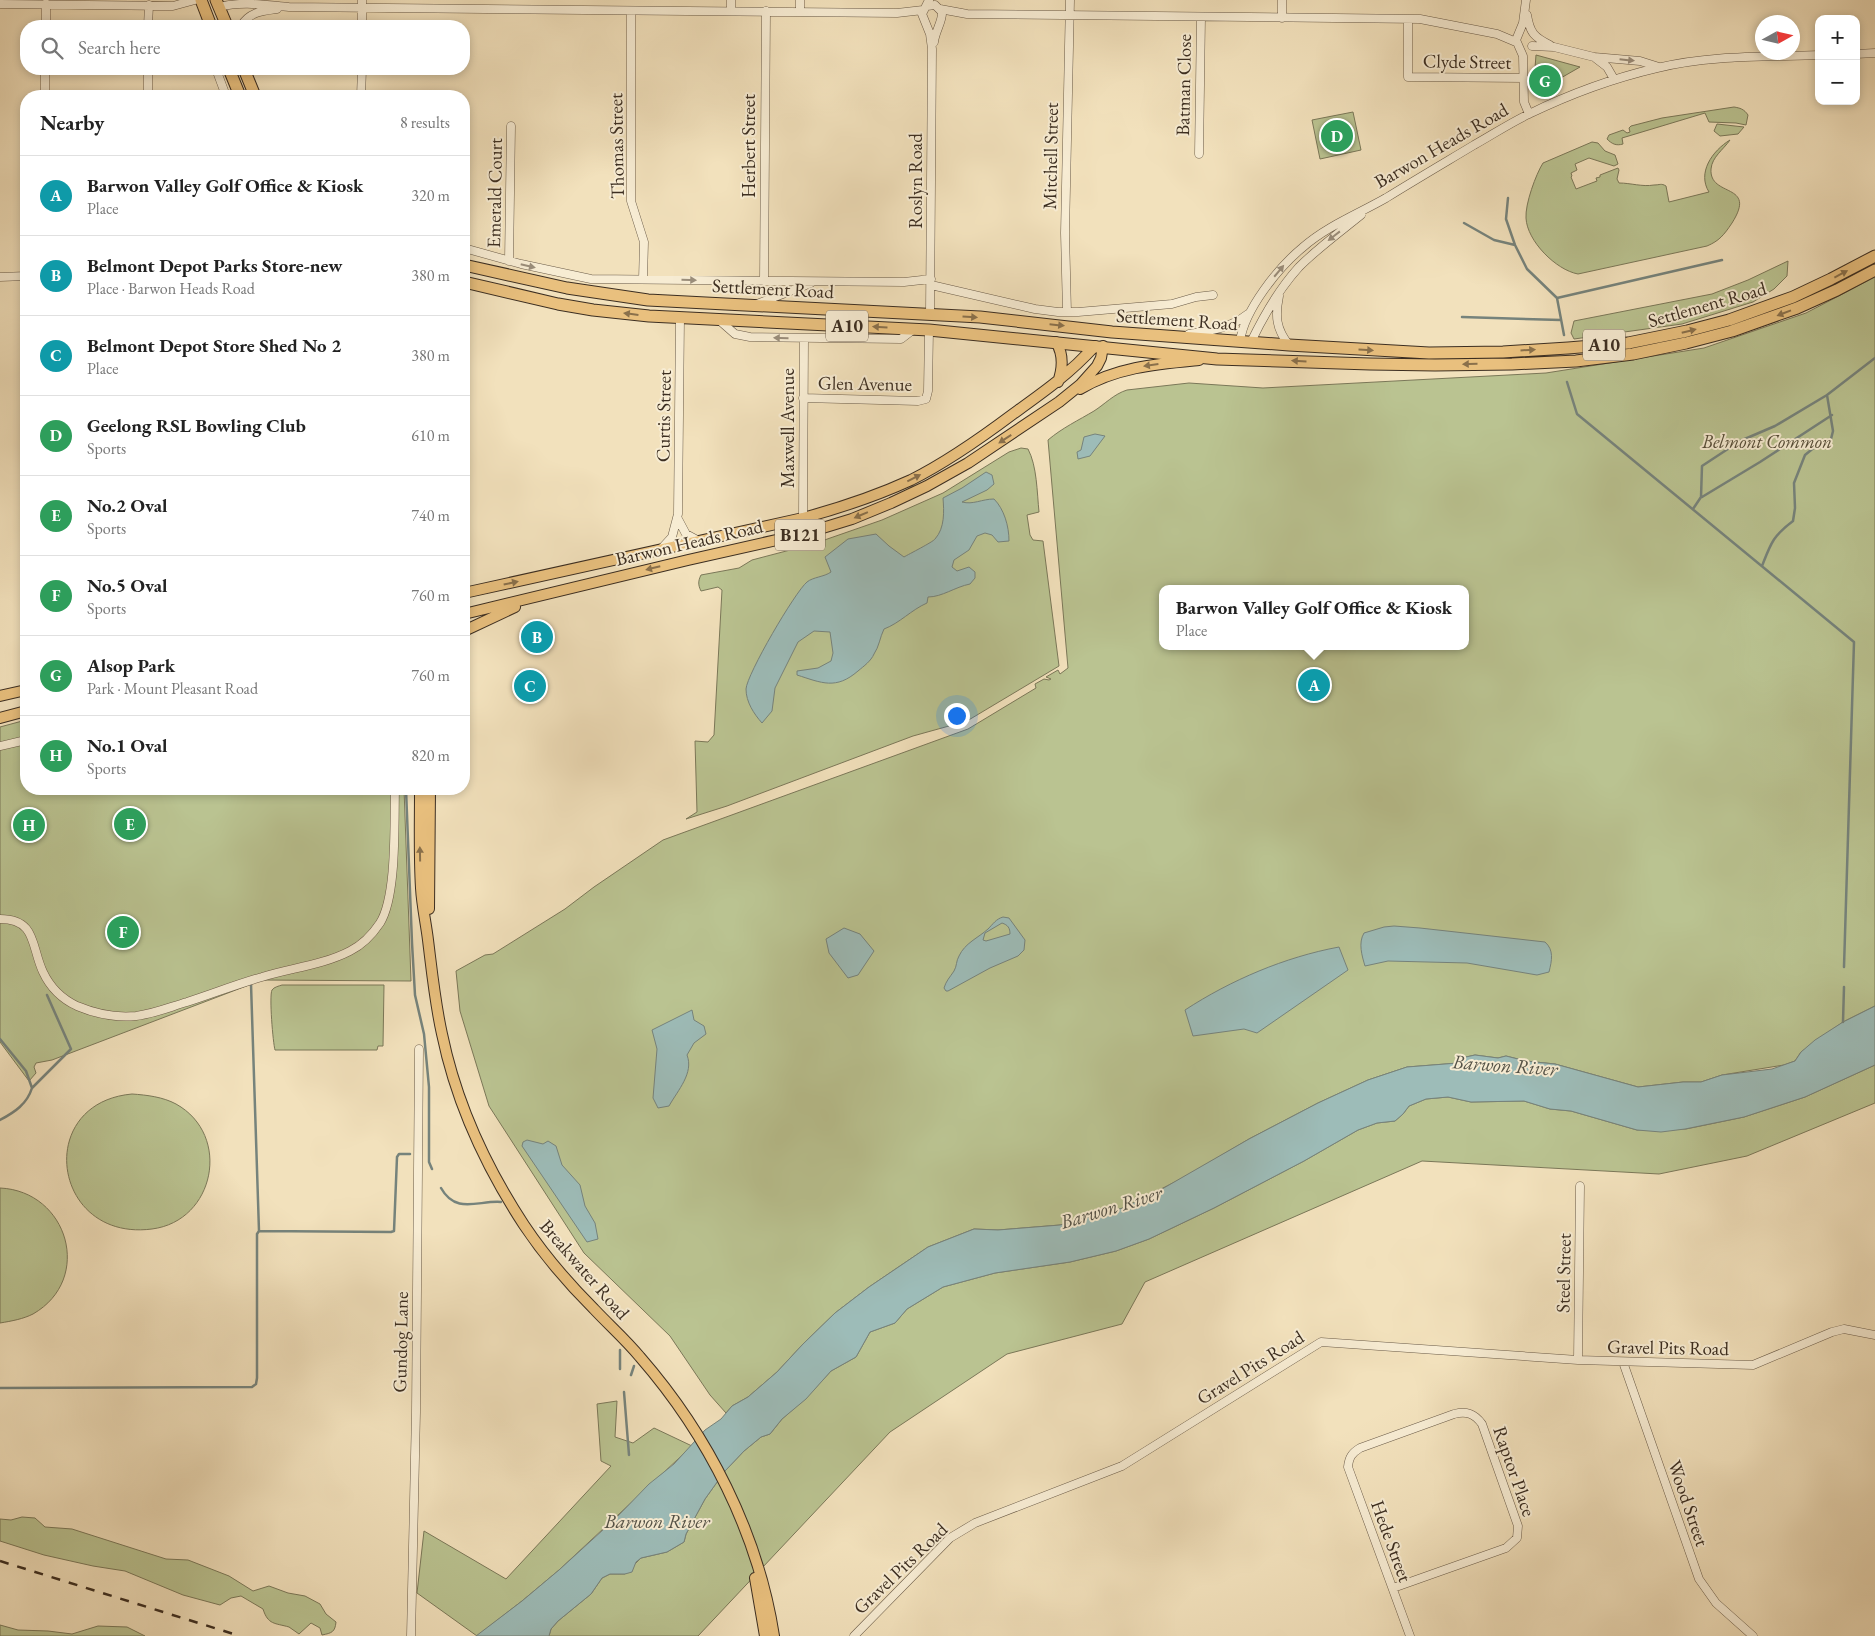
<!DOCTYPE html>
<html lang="en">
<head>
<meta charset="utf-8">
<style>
	:root { --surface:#fff; --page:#f2f2f2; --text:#222; --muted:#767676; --line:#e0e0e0; --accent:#2563eb }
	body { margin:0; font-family:"EB Garamond",serif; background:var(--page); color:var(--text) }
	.controls { position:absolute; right:15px; top:15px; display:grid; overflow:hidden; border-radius:10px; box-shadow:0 2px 8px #0003 }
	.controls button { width:45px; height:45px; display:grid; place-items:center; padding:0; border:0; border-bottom:1px solid var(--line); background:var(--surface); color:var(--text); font:25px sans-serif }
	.compass { position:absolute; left:1755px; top:15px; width:45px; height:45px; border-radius:50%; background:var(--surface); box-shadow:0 2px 8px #0003; rotate:82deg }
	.you { position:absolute; left:956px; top:715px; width:18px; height:18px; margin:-12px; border:4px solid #fff; border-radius:50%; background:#1a73e8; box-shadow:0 0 0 8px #1a73e833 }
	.badge { display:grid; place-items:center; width:32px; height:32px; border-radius:50%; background:var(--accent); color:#fff; font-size:16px; font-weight:700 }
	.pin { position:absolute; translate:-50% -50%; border:2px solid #fff; box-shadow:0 1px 5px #0006 }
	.popup { position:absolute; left:1159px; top:585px; width:310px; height:65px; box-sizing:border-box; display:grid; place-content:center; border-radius:10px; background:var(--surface); filter:drop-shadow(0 1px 4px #0005); font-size:16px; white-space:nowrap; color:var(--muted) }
	.popup b { font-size:19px; color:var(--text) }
	.popup::after { content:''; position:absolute; left:50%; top:100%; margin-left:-10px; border:10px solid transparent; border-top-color:var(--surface) }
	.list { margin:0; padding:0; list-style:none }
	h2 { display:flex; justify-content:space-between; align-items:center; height:65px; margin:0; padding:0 20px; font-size:21px }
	h2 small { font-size:16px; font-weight:400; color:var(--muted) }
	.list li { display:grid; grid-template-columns:32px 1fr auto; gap:15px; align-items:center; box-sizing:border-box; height:80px; padding:0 20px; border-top:1px solid var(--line) }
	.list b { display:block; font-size:19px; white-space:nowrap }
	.list p { margin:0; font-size:16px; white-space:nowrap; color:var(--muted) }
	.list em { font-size:16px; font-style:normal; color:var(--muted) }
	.icon { flex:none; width:28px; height:28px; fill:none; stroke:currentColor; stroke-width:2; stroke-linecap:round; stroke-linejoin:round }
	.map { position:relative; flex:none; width:1875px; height:1636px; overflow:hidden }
	.search { position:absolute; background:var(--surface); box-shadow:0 2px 8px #0003; left:20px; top:20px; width:450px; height:55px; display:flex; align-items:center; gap:12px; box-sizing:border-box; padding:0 18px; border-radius:20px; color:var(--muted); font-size:19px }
	.panel { position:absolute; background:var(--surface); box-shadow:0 2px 8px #0003; left:20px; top:90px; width:450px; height:705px; border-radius:20px }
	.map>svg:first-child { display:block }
</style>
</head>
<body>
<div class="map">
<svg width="1875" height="1636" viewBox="0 0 1875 1636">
	<rect width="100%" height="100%" fill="#f2e1bc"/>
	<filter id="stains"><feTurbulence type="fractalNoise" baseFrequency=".004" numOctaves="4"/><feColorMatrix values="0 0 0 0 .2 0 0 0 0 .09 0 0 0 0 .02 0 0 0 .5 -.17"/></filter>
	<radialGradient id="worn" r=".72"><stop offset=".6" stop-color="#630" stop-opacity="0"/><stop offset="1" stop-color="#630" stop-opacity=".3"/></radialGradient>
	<path fill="#bac391" stroke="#7b7859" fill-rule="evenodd" d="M1536,55L1580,67L1533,94Z
		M1734,107C1740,108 1744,109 1748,115L1746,125L1736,123L1709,122L1705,113L1622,138L1623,144C1616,146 1612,144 1607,139L1609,135L1623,130L1627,133L1630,132L1629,128L1631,126L1662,118Z
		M1353,112L1361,150L1320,159L1312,120Z
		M1717,124L1744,127L1738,134L1720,136L1714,131Z
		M1730,140C1723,150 1712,157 1711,169C1709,198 1758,182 1732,223C1724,235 1719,241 1707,246L1578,274C1556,270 1527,241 1526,218C1525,204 1536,174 1543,163L1592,142L1598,143L1605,151L1615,155L1618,164L1614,166L1589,158L1575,164L1577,170L1571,173L1572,176L1571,177L1576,189L1597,181L1596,178L1600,177V175L1618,168L1619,170L1617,179L1619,183C1631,183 1642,187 1654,185C1660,185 1661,183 1666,186L1669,202L1709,192C1697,173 1712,151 1730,140Z
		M1788,261L1787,276L1774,289L1753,302L1682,324L1574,339L1571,333L1574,321L1712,294L1748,280Z
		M1875,277V1006L1843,1022L1801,1052L1795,1061L1784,1065L1722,1075L1701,1082H1683L1638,1087L1555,1064L1526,1061L1506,1056L1498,1058L1475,1055L1466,1057L1458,1063L1407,1067L1368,1080L1318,1103L1249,1139L1185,1177L1123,1208L1060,1225L998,1230L974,1229L928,1247L869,1287L835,1313L803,1344L777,1372L748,1397L732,1406L726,1413L710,1395L670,1336L584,1253L489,1106L460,1011L456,971L485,955L493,954L565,909L594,887L663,840L968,729L1036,688L1035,684L1044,679L1049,680L1051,679L1046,677L1058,670L1060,674L1068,668L1048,440C1062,428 1079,420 1094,411C1105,404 1114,394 1127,390L1189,383L1263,388L1546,373L1704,348L1806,313ZM1163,589H1465V646H1163Z
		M1021,448L1028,449C1037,466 1037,492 1039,512L1027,515L1030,535L1033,540L1043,541L1059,666L967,721L913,736L727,806L686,819L697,812L695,741L708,742L714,735L722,590L718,587L701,591C698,585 698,581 701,575L739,568L752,560L813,544L882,520L943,493L1009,452Z
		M26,720V789H404L411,981L262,980L52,1060L36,1063L34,1067L36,1073L29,1081L0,1042V727Z
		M282,985H384L383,1046H378L377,1050H275C273,1043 269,996 272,990C274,987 279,986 282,985Z
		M1875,1065V1103L1747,1156L1659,1174L1422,1161L1145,1282L1122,1324L1007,1354L890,1432L698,1636H549L551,1629L558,1621L591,1594L602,1578L610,1574H625L641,1558L667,1552L684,1542L686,1534L705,1499L725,1471L744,1451L761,1437L770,1434L782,1419L806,1398L831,1371L856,1357L870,1332L895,1323L907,1309L943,1287L995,1273L1070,1262L1116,1251L1149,1239L1214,1208L1304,1161L1358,1130L1377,1123L1395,1121L1403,1114L1409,1106L1426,1099L1448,1097L1471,1102L1524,1101L1550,1109L1571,1111L1637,1130L1686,1129L1744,1117L1805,1097Z
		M132,1094C147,1095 163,1097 176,1104C232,1135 215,1221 152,1229C52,1242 33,1103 132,1094Z
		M0,1188C68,1191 94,1279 33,1314C23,1319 12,1321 0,1323Z
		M617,1401L615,1437L633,1443L654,1428L692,1446L559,1570L522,1601L477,1636L417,1593L424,1531L506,1579L611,1466L601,1461L597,1404Z
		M22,1517L35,1518L45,1527L72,1529L166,1559L188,1560L229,1576L253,1591L269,1586L288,1593L305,1596L320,1604L326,1614L336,1622C335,1632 332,1633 322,1635L320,1628L311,1623L299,1634C296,1632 292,1629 289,1627C275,1623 268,1625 263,1609L241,1596L231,1598L220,1605L183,1595L125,1571L93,1566L44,1555L0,1541V1519L11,1520Z
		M0,1625L18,1630L48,1631L72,1634L98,1626L127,1627L145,1636H0Z"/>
	<path fill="#9dbcb8" stroke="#76837c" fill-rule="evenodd" d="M1095,434L1105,436L1090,456L1078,459L1077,452L1081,450L1084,437Z
		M986,472L992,475L994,484L987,490L962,502C973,505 982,499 994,499C1004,509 1009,526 1009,541L998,542L992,535L985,533L977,536L969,550L954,560L952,567L957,571L969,567L975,572V578L970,584C955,587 942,597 928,597L927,603C911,610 900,623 884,629C880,637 879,647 874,654C871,661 864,666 858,671C836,690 822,683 797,675V671L818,668L831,661L833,653L830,632L814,631L798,642L775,688L772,711L762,723C754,714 746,702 746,689C747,674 795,592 807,582C813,577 824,577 831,572L825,557L848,539L876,534L889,546L904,557C909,554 933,542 935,539C945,528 944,511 943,498L962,488Z
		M1003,917L1009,918L1025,940L1024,950L1018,956L990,968L948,991H946L944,988C946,981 950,977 954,971C957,966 956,961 959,956C965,943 978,938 988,929C993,924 996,919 1003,917ZM1002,923C1008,925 1010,928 1010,934L986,941L983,940L985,933Z
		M1394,926L1420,928L1545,942C1554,950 1552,960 1549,972L1537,975L1467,963L1388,961L1365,966C1362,956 1358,943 1364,933L1384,927Z
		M844,928L860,934L874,951L858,975L848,978L829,953L826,939Z
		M1339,947L1348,970L1257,1033L1244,1029L1193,1036L1185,1010C1231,980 1285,957 1339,947Z
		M1875,1006V1065L1805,1097L1744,1117L1685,1129L1661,1132L1637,1130L1571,1111L1550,1109L1524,1101L1471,1102L1448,1097L1426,1099L1409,1106L1403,1114L1395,1121L1377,1123L1358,1130L1304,1161L1214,1208L1149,1239L1116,1251L1070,1262L995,1273L943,1287L907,1309L895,1323L870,1332L856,1357L831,1371L806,1399L782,1419L770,1434L761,1437L744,1451L725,1471L705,1499L686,1534L684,1542L667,1552L641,1558L636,1562L632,1572L625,1574H610L602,1578L591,1594L558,1621L551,1629L549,1636H476L522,1601L559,1570L615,1519L649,1484L674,1464L705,1430L721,1419L732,1406L748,1397L777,1372L803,1344L835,1313L869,1287L928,1247L974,1229L998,1230L1060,1225L1123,1208L1162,1189L1249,1139L1318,1103L1368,1080L1407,1067L1458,1063L1466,1057L1475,1055L1498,1058L1506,1056L1526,1061L1555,1064L1638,1087L1683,1082H1701L1722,1075L1772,1069L1795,1061L1801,1052L1815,1040L1843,1022Z
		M692,1010L694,1020L704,1026L706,1034L694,1043L687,1055C694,1073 678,1090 669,1106L658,1108L653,1098L657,1049L652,1030Z
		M527,1140L543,1144L548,1141L556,1146L562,1165L580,1185L585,1206L595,1223L598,1239L587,1242L522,1146L523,1142Z"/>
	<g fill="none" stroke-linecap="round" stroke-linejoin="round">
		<path stroke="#76837c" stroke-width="2.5" d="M1508,198L1506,219L1515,245L1527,269L1557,298
			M1464,223L1494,240L1515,245
			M1462,317L1561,320
			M1564,335L1557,298L1722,260
			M1567,382L1577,414L1854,642L1844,967
			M1702,497L1760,462L1832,415
			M1693,509L1701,497L1702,466L1740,441L1775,426L1827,395L1875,358
			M1762,566C1771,543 1773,536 1793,521L1795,508L1794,483L1805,455L1816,446L1831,439L1833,431L1827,395
			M406,789L412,943L415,995L424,1034L429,1087V1162L432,1169
			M251,984L259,1231
			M1843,1022L1844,987
			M0,1039L26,1071L32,1088C27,1104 15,1112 0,1120
			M32,1088L71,1049L47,995
			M441,1188C456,1215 479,1200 501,1202
			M620,1350V1369
			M631,1375L634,1366
			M0,1388L252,1387L256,1384L257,1378V1234L259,1231L391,1232L394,1231L397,1157L399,1154H410
			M624,1392L629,1455"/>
		<g stroke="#6a5b48" stroke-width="9">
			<path id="minor" d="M929,0L922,14L930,34L932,49L930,314
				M1526,0L1523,23L1516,40L1523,56L1524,102L1529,114
				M0,4L173,6L195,0
				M927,6L935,5L942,12C943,20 935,32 934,42
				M219,7C242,1 265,5 289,7L897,13L923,10
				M940,9L967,14L1420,19L1497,34L1516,42
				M631,11V201L644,242L643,279
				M731,11V0
				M800,12V0
				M1527,15C1530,33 1534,37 1550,45
				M1282,18V0
				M1408,19V77L1524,78
				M46,26V4
				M148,26L149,5
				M241,26C249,12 262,11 277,9
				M362,26V0
				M1532,46L1554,47L1594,57L1640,61L1659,67
				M1856,54L1875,53
				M1594,57L1607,67L1614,79
				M216,69L226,96
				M45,96V69
				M148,96V69
				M361,96L362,69
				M1199,154L1201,17
				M464,248L521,264L591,279L904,282L931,279
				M509,261L511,126
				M0,277L26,276
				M764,281L766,11
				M931,285L1035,309L1058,312H1078L1172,304L1196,297L1213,295
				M1279,296C1275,316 1276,329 1289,345
				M757,304L811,283
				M1067,312L1065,233L1070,0
				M719,320L735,334L750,337L901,339L914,329
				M1189,334C1211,331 1230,328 1248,314
				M1240,341C1245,309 1278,268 1302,248C1327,226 1358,214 1386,198C1415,180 1444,163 1474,145C1492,135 1510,123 1529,114C1570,94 1614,78 1657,68C1709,55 1765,57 1819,55
				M1251,342C1264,315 1279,289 1299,267C1318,248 1340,232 1361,215
				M803,398L918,401L926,399L928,391L929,330
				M803,518L804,338
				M678,519L686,534L699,541
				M661,549L672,537L678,514L680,318
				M0,746L26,740
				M0,919C37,919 31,947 43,972C50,987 62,999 77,1006C96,1014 115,1018 136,1016C153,1014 170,1007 187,1002C212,994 237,984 262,977C291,968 323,965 350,951C362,945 372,935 380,923C397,896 394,823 395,789
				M1578,1360L1580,1186
				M1623,1362L1699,1579L1716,1603L1753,1636
				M1393,1588L1506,1548L1517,1538L1518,1526L1482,1424C1474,1413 1466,1411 1454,1414L1360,1448C1352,1453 1349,1457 1348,1467L1410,1636
				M411,1636L416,1412L419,1049
				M854,1636L950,1538L975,1523L1122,1466L1321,1342L1578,1360L1753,1365L1832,1332L1844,1329L1875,1335"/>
		</g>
		<g stroke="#3c2e21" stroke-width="12">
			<path id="major" d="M1056,342C1064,355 1063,368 1058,382
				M1080,389C1117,367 1157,364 1199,360
				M464,593L803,518C840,508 876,496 911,480C947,462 981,438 1013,414C1045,391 1068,375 1095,346
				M464,614L688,560L803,534L852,519L891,503L927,486L968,463L1059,402L1080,385L1097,366L1101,358L1103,346
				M464,631L515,607
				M0,696L26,690
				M0,718L26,711
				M420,789C420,822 419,855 421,888C422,906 426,923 428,940C432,972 435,1003 442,1034C456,1102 486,1167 524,1225C544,1255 568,1283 594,1309C609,1325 626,1340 640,1357C708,1435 758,1533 774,1636
				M429,909L430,789
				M755,1578L765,1636"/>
		</g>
		<g stroke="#3c2e21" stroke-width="13">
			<path id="highway" d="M201,0L211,26
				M216,0L227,26
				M229,69L240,96
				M244,69L255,96
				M464,265L567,288L648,300L980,317L1112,332L1289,345L1429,353L1503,352L1568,348L1628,343L1687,331L1729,320L1793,297L1831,279L1875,256
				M464,282L558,304L593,310L649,316L929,330L1217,359L1370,364L1435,365L1512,364L1576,361L1633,354L1686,343L1732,331L1797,308L1837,290L1875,270"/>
		</g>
		<use href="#minor" stroke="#f7ecd3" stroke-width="8"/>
		<use href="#major" stroke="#e9c07e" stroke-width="10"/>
		<use href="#highway" stroke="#e9c07e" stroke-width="11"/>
		<path stroke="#3c2e21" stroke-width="2.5" stroke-dasharray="9 9" stroke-linecap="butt" d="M0,1561L240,1636"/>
	</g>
	<defs><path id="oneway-solid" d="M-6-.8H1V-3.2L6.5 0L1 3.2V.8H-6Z" transform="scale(1.25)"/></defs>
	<g fill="#9a8d7a">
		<use href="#oneway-solid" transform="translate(1627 60) rotate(6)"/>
		<use href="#oneway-solid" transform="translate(1334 236) rotate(142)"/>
		<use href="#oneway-solid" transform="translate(528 266) rotate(13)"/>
		<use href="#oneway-solid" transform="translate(1279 271) rotate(-50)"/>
		<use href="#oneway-solid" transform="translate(689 280) rotate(1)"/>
		<use href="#oneway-solid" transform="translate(781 338) rotate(-179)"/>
	</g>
	<g fill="#8a704b">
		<use href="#oneway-solid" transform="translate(1841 274) rotate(-28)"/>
		<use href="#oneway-solid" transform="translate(1784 313) rotate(159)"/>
		<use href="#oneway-solid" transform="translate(631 314) rotate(-173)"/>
		<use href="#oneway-solid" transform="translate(970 317) rotate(4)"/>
		<use href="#oneway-solid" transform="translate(1057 325) rotate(6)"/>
		<use href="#oneway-solid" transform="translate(880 327) rotate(-177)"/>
		<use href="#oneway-solid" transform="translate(1689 331) rotate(-14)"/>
		<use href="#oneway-solid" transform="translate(1366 350) rotate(4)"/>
		<use href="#oneway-solid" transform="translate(1528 350) rotate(-3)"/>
		<use href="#oneway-solid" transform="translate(1299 361) rotate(-177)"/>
		<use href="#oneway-solid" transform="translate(1470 364) rotate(179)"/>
		<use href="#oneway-solid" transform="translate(1151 365) rotate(172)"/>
		<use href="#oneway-solid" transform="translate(1005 439) rotate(147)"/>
		<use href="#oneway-solid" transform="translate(914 478) rotate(-27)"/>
		<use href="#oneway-solid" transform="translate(861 515) rotate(157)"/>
		<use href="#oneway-solid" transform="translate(653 568) rotate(166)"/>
		<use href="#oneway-solid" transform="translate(511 583) rotate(-12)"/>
		<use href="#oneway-solid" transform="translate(420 854) rotate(-91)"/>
	</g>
	<g text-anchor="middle" stroke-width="4" stroke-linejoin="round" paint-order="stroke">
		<g fill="#f7ecd3" stroke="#746756" stroke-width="1">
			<rect x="826" y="310.5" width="42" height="31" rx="4"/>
			<rect x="1583" y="329.5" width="42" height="31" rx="4"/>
			<rect x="775" y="519.5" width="50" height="31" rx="4"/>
		</g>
		<g font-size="18" font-weight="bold" fill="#3c2e21">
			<text x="847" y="332">A10</text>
			<text x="1604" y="351">A10</text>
			<text x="800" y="541">B121</text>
		</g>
		<g font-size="19" fill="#3c2e21" stroke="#f7ecd3">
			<text transform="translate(1467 61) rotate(1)" y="7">Clyde Street</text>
			<text transform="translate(1183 85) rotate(-89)" y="7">Batman Close</text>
			<text transform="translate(1441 145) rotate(-30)" y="7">Barwon Heads Road</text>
			<text transform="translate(616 146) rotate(-91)" y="7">Thomas Street</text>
			<text transform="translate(748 146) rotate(-90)" y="7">Herbert Street</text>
			<text transform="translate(1050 156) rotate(-89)" y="7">Mitchell Street</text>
			<text transform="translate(915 181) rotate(-90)" y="7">Roslyn Road</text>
			<text transform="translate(494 193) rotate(-89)" y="7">Emerald Court</text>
			<text transform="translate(773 288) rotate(3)" y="7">Settlement Road</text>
			<text transform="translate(1707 304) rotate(-16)" y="7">Settlement Road</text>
			<text transform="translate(1177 319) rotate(4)" y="7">Settlement Road</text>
			<text transform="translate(865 383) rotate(1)" y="7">Glen Avenue</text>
			<text transform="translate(663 416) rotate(-89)" y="7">Curtis Street</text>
			<text transform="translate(787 428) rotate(-90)" y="7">Maxwell Avenue</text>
			<text transform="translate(689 542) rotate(-13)" y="7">Barwon Heads Road</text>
			<text transform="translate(585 1269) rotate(49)" y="7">Breakwater Road</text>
			<text transform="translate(1563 1273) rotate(-89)" y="7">Steel Street</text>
			<text transform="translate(400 1342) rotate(-89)" y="7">Gundog Lane</text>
			<text transform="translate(1668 1347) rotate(1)" y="7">Gravel Pits Road</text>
			<text transform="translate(1250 1367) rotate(-32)" y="7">Gravel Pits Road</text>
			<text transform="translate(1515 1471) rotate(71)" y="7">Raptor Place</text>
			<text transform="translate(1689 1503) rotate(71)" y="7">Wood Street</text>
			<text transform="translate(1392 1541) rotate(70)" y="7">Hede Street</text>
			<text transform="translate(900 1568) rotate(-44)" y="7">Gravel Pits Road</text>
		</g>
		<g font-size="19" font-style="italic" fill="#554c37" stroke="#f7ecd3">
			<text x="1767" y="448">Belmont Common</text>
		</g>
		<g font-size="20" font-style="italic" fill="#545247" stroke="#f7ecd3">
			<text transform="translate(1505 1065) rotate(4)" y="7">Barwon River</text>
			<text transform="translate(1111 1207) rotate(-17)" y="7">Barwon River</text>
			<text x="657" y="1528">Barwon River</text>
		</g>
	</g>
	<rect width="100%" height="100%" filter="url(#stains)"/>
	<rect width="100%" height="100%" fill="url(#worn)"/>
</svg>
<div class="controls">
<button>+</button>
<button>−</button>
</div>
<svg class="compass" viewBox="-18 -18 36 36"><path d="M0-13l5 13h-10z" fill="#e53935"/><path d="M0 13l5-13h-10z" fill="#767676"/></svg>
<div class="you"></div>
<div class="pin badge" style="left:1314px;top:685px;background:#0f9aa8">A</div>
<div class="popup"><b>Barwon Valley Golf Office &amp; Kiosk</b>Place</div>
<div class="pin badge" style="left:537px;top:637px;background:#0f9aa8">B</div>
<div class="pin badge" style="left:530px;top:686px;background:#0f9aa8">C</div>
<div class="pin badge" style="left:1337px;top:136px;background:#2e9e5b">D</div>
<div class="pin badge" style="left:130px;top:824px;background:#2e9e5b">E</div>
<div class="pin badge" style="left:123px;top:932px;background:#2e9e5b">F</div>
<div class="pin badge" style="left:1545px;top:81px;background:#2e9e5b">G</div>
<div class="pin badge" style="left:29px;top:825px;background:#2e9e5b">H</div>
<div class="search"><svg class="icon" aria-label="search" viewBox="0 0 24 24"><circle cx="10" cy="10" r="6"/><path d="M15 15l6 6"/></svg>Search here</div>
<section class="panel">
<h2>Nearby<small>8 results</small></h2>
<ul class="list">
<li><span class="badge" style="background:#0f9aa8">A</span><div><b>Barwon Valley Golf Office &amp; Kiosk</b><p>Place</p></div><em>320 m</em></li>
<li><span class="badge" style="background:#0f9aa8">B</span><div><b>Belmont Depot Parks Store-new</b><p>Place · Barwon Heads Road</p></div><em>380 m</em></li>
<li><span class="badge" style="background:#0f9aa8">C</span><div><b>Belmont Depot Store Shed No 2</b><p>Place</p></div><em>380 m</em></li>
<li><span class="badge" style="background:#2e9e5b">D</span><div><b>Geelong RSL Bowling Club</b><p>Sports</p></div><em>610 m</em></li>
<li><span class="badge" style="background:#2e9e5b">E</span><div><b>No.2 Oval</b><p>Sports</p></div><em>740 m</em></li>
<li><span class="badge" style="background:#2e9e5b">F</span><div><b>No.5 Oval</b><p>Sports</p></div><em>760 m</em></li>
<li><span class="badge" style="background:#2e9e5b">G</span><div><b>Alsop Park</b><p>Park · Mount Pleasant Road</p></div><em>760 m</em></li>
<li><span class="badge" style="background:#2e9e5b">H</span><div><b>No.1 Oval</b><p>Sports</p></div><em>820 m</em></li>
</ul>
</section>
</div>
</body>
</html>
